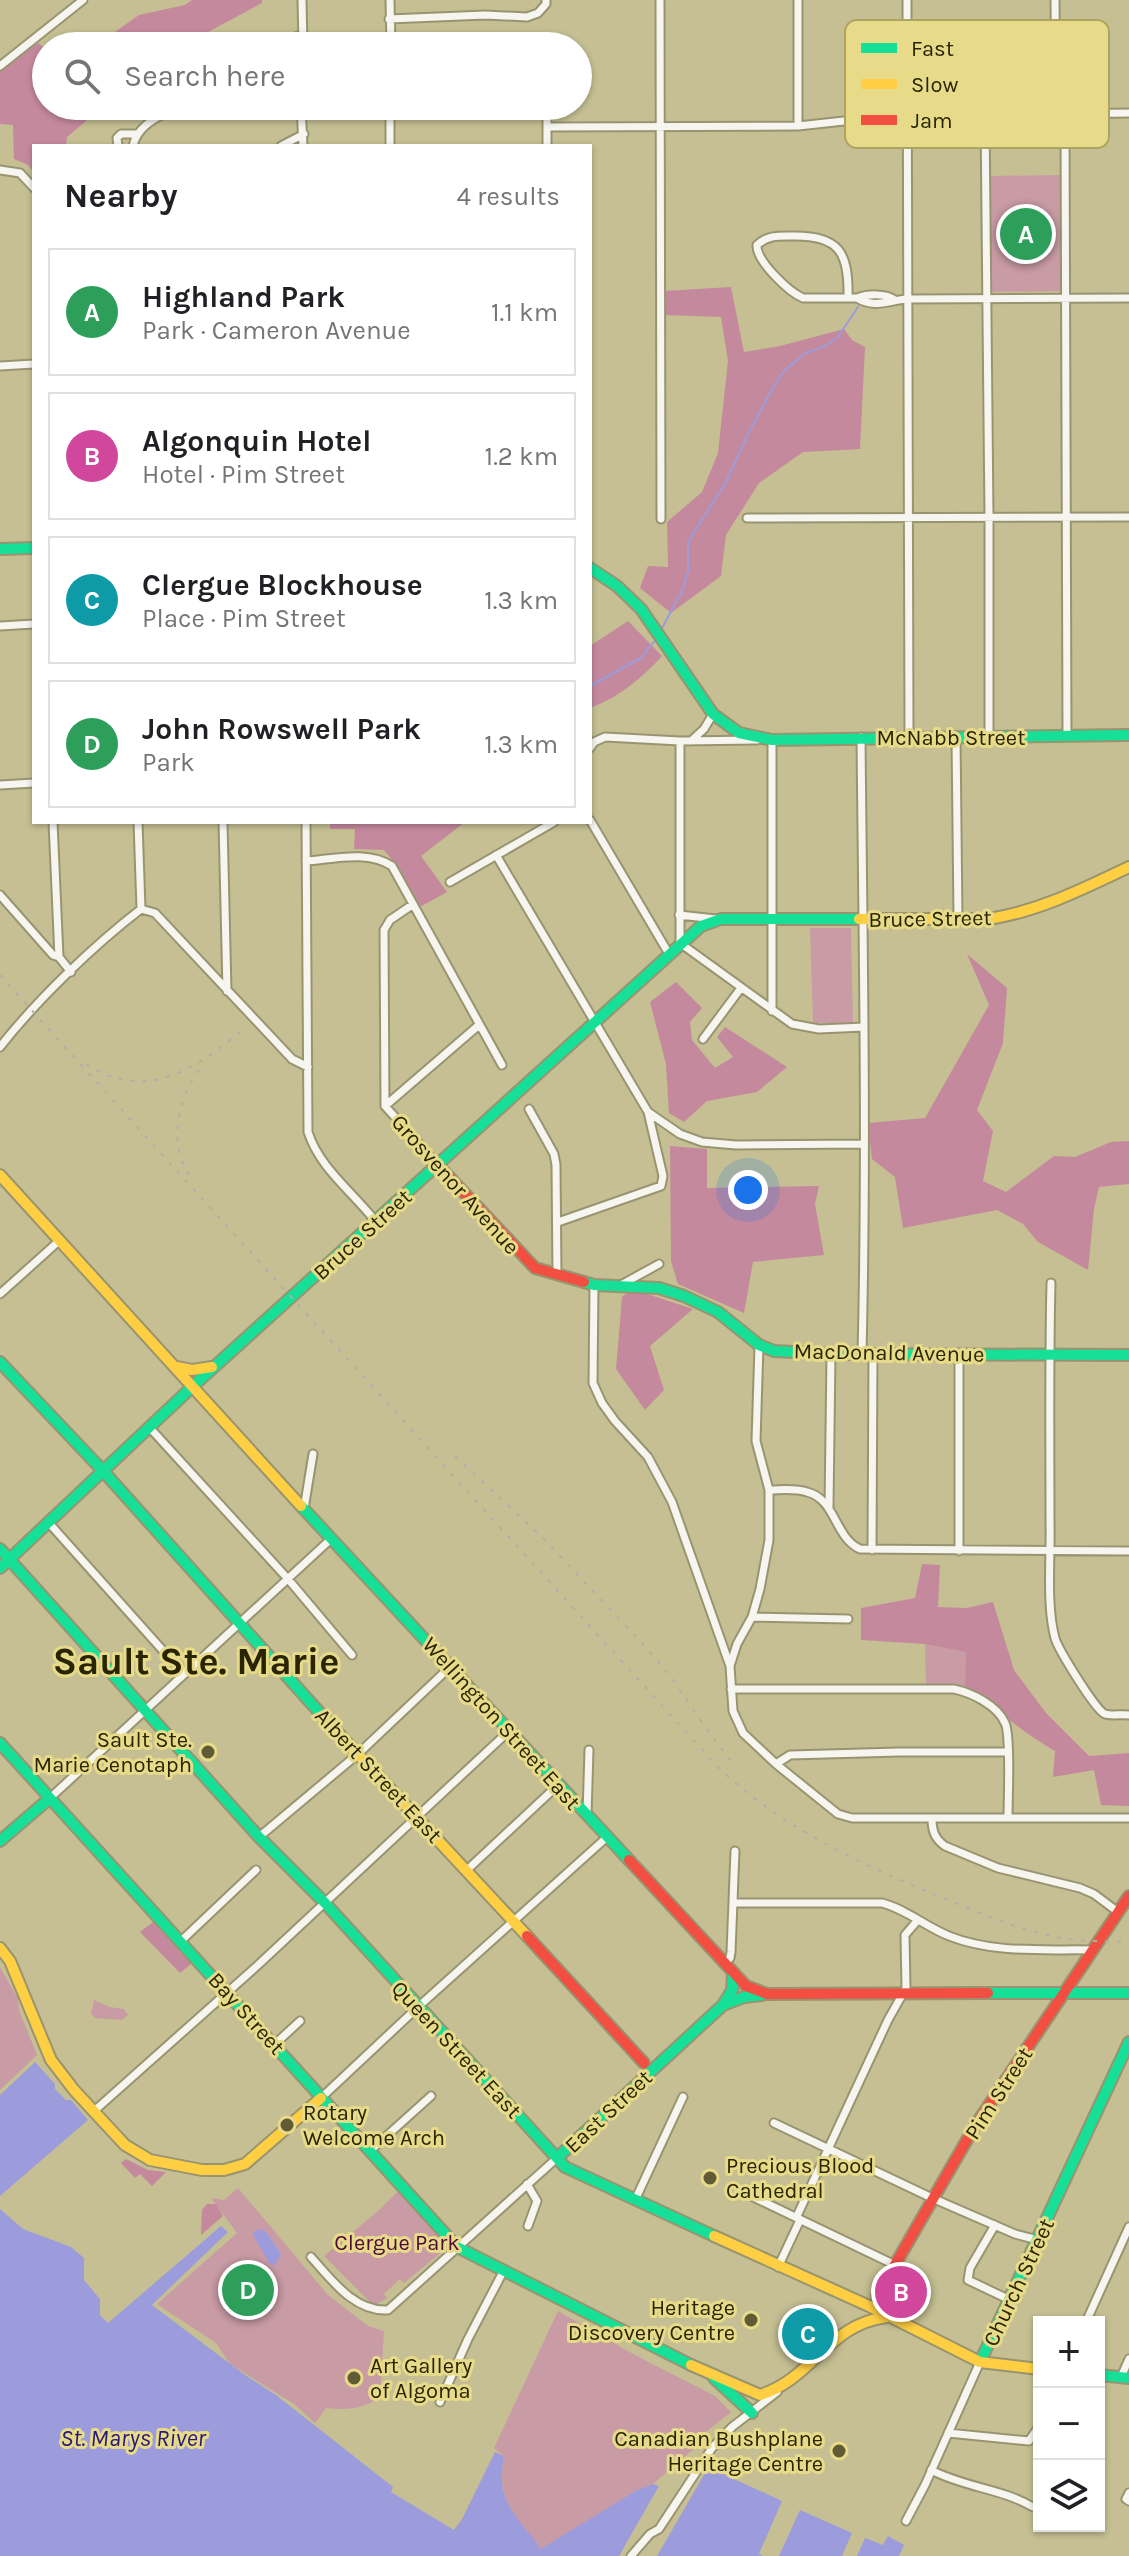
<!DOCTYPE html>
<html lang="en">
<head>
<meta charset="utf-8">
<style>
	:root { --surface:#fff; --page:#f2f2f2; --text:#202124; --muted:#757577; --line:#e0e0e0; --accent:#0f766e }
	body { margin:0; font-family:Karla,sans-serif; background:var(--page); color:var(--text) }
	.controls { position:absolute; right:24px; bottom:24px; display:grid; overflow:hidden; border-radius:0px; box-shadow:0 2px 6px #0004 }
	.controls button { width:72px; height:72px; display:grid; place-items:center; padding:0; border:0; border-bottom:2px solid var(--line); background:var(--surface); color:var(--text); font:40px sans-serif }
	.you { position:absolute; left:748px; top:1190px; width:28px; height:28px; margin:-20px; border:6px solid #fff; border-radius:50%; background:#1a73e8; box-shadow:0 0 0 12px #1a73e833 }
	.badge { display:grid; place-items:center; width:52px; height:52px; border-radius:50%; background:var(--accent); color:#fff; font-size:26px; font-weight:700 }
	.pin { position:absolute; translate:-50% -50%; border:4px solid #fff; box-shadow:0 2px 8px #0006 }
	.list { margin:0; padding:0; list-style:none }
	h2 { display:flex; justify-content:space-between; align-items:center; height:104px; margin:0; padding:0 32px; font-size:34px }
	h2 small { font-size:26px; font-weight:400; color:var(--muted) }
	.list li { display:grid; grid-template-columns:52px 1fr auto; gap:24px; align-items:center; box-sizing:border-box; height:128px; margin:0 16px 16px; padding:0 16px; border:2px solid var(--line); border-radius:0px }
	.list b { display:block; font-size:30px; white-space:nowrap }
	.list p { margin:0; font-size:26px; white-space:nowrap; color:var(--muted) }
	.list em { font-size:26px; font-style:normal; color:var(--muted) }
	.icon { flex:none; width:44px; height:44px; fill:none; stroke:currentColor; stroke-width:2; stroke-linecap:round; stroke-linejoin:round }
	.map { position:relative; flex:none; width:1129px; height:2556px; overflow:hidden }
	.search { position:absolute; background:var(--surface); box-shadow:0 2px 6px #0004; left:32px; top:32px; width:560px; height:88px; display:flex; align-items:center; gap:20px; box-sizing:border-box; padding:0 28px; border-radius:44px; color:var(--muted); font-size:30px }
	.panel { position:absolute; background:var(--surface); box-shadow:0 2px 6px #0004; left:32px; top:144px; width:560px; height:680px; border-radius:0px }
	.map>svg:first-child { display:block }
</style>
</head>
<body>
<div class="map">
<svg width="1129" height="2556" viewBox="0 0 1129 2556">
	<rect width="100%" height="100%" fill="#c5bf93"/>
	<path fill="#c99ba5" d="M1060,175L1062,291L991,292V176Z
		M810,928H851L853,1023H813Z
		M925,1644L967,1652L965,1688L926,1685Z
		M0,1967L18,1999L19,2010L37,2055L0,2090Z
		M94,2000L109,2007L124,2009L128,2015L122,2020L95,2018L91,2014Z
		M238,2188L328,2295L368,2326L384,2331L380,2396C365,2410 346,2410 326,2408L315,2423L294,2404L230,2364L216,2343L157,2304L237,2233L211,2198L224,2200Z
		M398,2191L450,2245L404,2283L400,2279L384,2294L387,2298L374,2306L324,2256L378,2211Z
		M558,2311L633,2354L715,2396L731,2412L701,2436L704,2440L653,2484L637,2490L539,2551C516,2517 496,2500 504,2456L494,2448Z"/>
	<path fill="#c5899d" d="M192,0H262V3L182,46H95L139,15L185,5Z
		M38,43L46,49V106H104L67,137L66,146H34V173L28,165L14,159L13,125L0,124V70Z
		M731,287L744,352L780,346L844,329L852,340L865,347L860,449L803,452L759,483L726,535L721,576L671,613L640,588L648,566L668,567L667,522L702,492L718,453L728,361L721,317L666,315L664,291Z
		M628,621L662,656C642,678 618,698 590,708V646Z
		M330,822H465L421,856L447,892L420,907L401,871L384,850L354,849L355,829H330Z
		M967,954L1007,988L1003,1043L977,1110L993,1131L983,1181L1006,1192L1054,1156L1075,1157L1111,1142L1129,1141V1184L1099,1187L1094,1209L1088,1270L1038,1242L1023,1224L997,1210L903,1228L895,1177L872,1159L868,1123L925,1118L989,1005Z
		M676,982L702,1008L690,1022L692,1040L715,1068L733,1057L717,1037L725,1027L787,1067L757,1092L707,1101L684,1122L669,1113L666,1064L650,1002Z
		M670,1146L707,1149V1188L819,1186L815,1204L824,1255L753,1262L744,1313L678,1284L671,1261Z
		M632,1289L693,1309L650,1346L664,1390L645,1410L616,1369L622,1297Z
		M922,1564L940,1565L938,1607L967,1608L993,1602L1014,1670L1046,1713L1089,1756L1129,1753V1806L1101,1805L1094,1770L1053,1777L1055,1751C1023,1733 996,1708 965,1688L966,1652L925,1644L861,1640V1608L915,1598Z
		M153,1922L191,1964L180,1973L140,1932Z
		M126,2159L148,2170L166,2172L152,2186L140,2174L135,2178L121,2163Z
		M207,2204H216L223,2216L201,2235L202,2210Z"/>
	<path fill="#9c9cdc" d="M35,2062L55,2084V2089L66,2100H71L88,2120L0,2196V2095Z
		M0,2209L23,2229L71,2247L84,2258V2280L100,2299V2315L108,2323L221,2226L228,2232L152,2305L245,2375L276,2395L393,2487L391,2492L454,2530L462,2519L495,2452L504,2456C496,2499 513,2513 538,2544L539,2550L637,2490L653,2484L659,2486L619,2556H0Z
		M260,2229L267,2233L281,2254L275,2265L270,2264L253,2235L255,2231Z
		M712,2469L782,2501L759,2554L763,2556H657L705,2473H709Z
		M800,2510L852,2533L842,2556H779Z
		M888,2536L904,2545L899,2556H857L865,2538L883,2545Z"/>
	<g fill="none" stroke-linecap="round" stroke-linejoin="round">
		<path stroke="#9c9cdc" stroke-width="2" d="M661,630L683,589L688,571V542L726,482L750,430L775,384L785,370L806,353L825,346L837,338L858,307
			M590,686L641,658L656,639"/>
		<g stroke="#999470" stroke-width="11">
			<path id="street" d="M302,0L303,46
				M390,0L391,46
				M660,0L661,519
				M798,0V126
				M907,0L909,737
				M1055,0L1056,104L1065,125L1067,736
				M389,19L485,15L527,17L538,13L546,4V0
				M907,35H1055
				M276,46L302,34
				M0,66L83,0
				M301,106L303,146
				M541,106L547,114V146
				M985,116L989,517V737
				M547,127L798,126L881,117L1129,113
				M118,146L117,138L121,134H136
				M133,146C138,124 159,117 177,106
				M281,146L304,134
				M390,146V106
				M0,170L20,173L34,188
				M848,298C849,253 840,235 792,236C778,236 768,235 757,245C756,261 789,292 803,298H857
				M895,300C886,293 867,294 857,298C874,309 890,300 907,299L1129,298
				M0,366L34,364
				M747,518L1129,517
				M0,626L34,624
				M956,736L958,918
				M861,737C863,943 867,1148 862,1354
				M769,740H772V1011
				M680,741V943L792,1024L819,1029L864,1027
				M691,741L704,729L713,714
				M590,748L594,742L605,737L680,741L757,740
				M0,785L34,783
				M590,820L669,954
				M53,822L59,957
				M138,822L141,909
				M223,822L227,991
				M306,822L308,1132C320,1169 353,1192 376,1222
				M496,855L648,1112L680,1134L702,1142L736,1145L864,1144
				M306,861C333,859 368,850 392,866L502,1065
				M450,882L554,822
				M0,895L53,955L59,957L71,972
				M412,905L390,920L384,930L385,1106L438,1165
				M141,909L155,913L292,1059L308,1067
				M679,915L716,919
				M703,1039L741,988
				M0,1047C37,1000 93,946 141,909
				M385,1106L479,1025
				M529,1109L554,1154L556,1165L557,1275
				M558,1222L661,1186L663,1176L648,1112
				M1051,1283C1049,1363 1050,1442 1050,1522C1051,1557 1046,1605 1055,1638C1058,1649 1096,1711 1105,1714C1111,1716 1122,1714 1129,1715
				M594,1285L593,1383L602,1403L615,1421L648,1457L672,1502L730,1666
				M619,1286L659,1264
				M0,1294L60,1240
				M759,1345L756,1441L769,1490V1540L760,1589L752,1617L737,1644L730,1666L733,1711L743,1733L776,1764L838,1814L852,1818H1129
				M959,1353V1551
				M150,1428L288,1579L352,1655
				M769,1490C781,1490 795,1488 807,1492C836,1499 834,1537 860,1549L1129,1551
				M829,1507L831,1354
				M304,1509L313,1454
				M49,1523L174,1663L186,1673
				M872,1550L873,1353
				M752,1617L848,1619
				M731,1689H954C972,1693 997,1705 1005,1723C1011,1735 1008,1800 1008,1818
				M776,1764L790,1755L899,1752H1007
				M50,1798L332,1538
				M587,1815L589,1750
				M932,1819C932,1831 935,1839 945,1846L998,1868L1080,1888L1094,1894L1118,1912
				M259,1837L358,1754L451,1666
				M467,1870L558,1785
				M733,1903H882C906,1909 926,1927 949,1936C994,1954 1046,1949 1093,1950
				M181,1941L256,1870
				M724,1963L730,1958L731,1952L735,1851
				M275,2044L300,2021
				M321,2098L418,2007L606,1838
				M93,2112L258,1965L510,1730
				M774,2123L932,2198L1015,2234L1038,2240
				M371,2150L431,2096
				M527,2184L537,2201L528,2226
				M741,2191L895,2265
				M636,2198L683,2097
				M797,2216L888,2020L906,1988L905,1935L917,1921
				M995,2225L970,2268L968,2280L1010,2300
				M311,2257C331,2279 354,2312 388,2310L557,2158
				M778,2267L800,2220
				M1086,2322L1129,2227
				M1121,2377L1129,2359
				M440,2402L468,2339L504,2270
				M948,2433L1029,2441L1039,2426
				M931,2470C966,2488 1000,2488 1033,2507
				M1129,2493L1126,2499L1129,2501
				M906,2521L925,2485L980,2362
				M631,2556L650,2534L659,2529L712,2448L732,2427L777,2392"/>
		</g>
		<g stroke="#999470" stroke-width="14">
			<path id="fast" d="M0,549L34,548
				M590,568L617,586L641,609L713,714L739,733L772,740L1129,735
				M584,1282L594,1285L659,1288L684,1296L718,1312L759,1345L774,1351L831,1354L1129,1355
				M0,1362L104,1472L328,1722
				M301,1506L629,1860
				M0,1549L259,1837L325,1903L565,2167L714,2236
				M0,1568L193,1386L701,926L721,919H859
				M0,1743L457,2247L691,2365
				M0,1841L50,1798
				M988,1993H1129
				M723,2005L732,1990L733,1973
				M557,2158L723,2005L744,1997L762,1995
				M980,2362L1129,2042
				M1099,2375L1129,2378
				M714,2378L752,2413"/>
		</g>
		<g stroke="#999470" stroke-width="14">
			<path id="slow" d="M859,919H989C1039,911 1083,889 1129,867
				M0,1175L301,1506
				M177,1367L192,1370L212,1367
				M328,1722L527,1936
				M0,1948L10,1961L51,2060L74,2090L125,2145L150,2160L202,2170H224L245,2164L321,2098
				M714,2236L869,2306L980,2362L1039,2369
				M691,2365L760,2395C814,2378 828,2324 887,2317"/>
		</g>
		<g stroke="#999470" stroke-width="14">
			<path id="jam" d="M438,1165L535,1268L584,1282
				M629,1860L746,1986L767,1994L988,1993
				M527,1936L644,2063
				M877,2296L975,2126L1129,1896"/>
		</g>
		<use href="#street" stroke="#f6f5ef" stroke-width="7"/>
		<use href="#fast" stroke="#16e098" stroke-width="10"/>
		<use href="#slow" stroke="#ffcf43" stroke-width="10"/>
		<use href="#jam" stroke="#f24e42" stroke-width="10"/>
		<path stroke="#b2b0a5" stroke-width="2" stroke-dasharray="4 8" stroke-linecap="butt" d="M0,975C238,1239 477,1502 716,1765C782,1830 873,1870 958,1904C991,1918 1026,1932 1062,1938C1084,1942 1107,1941 1129,1942
			M86,1064C150,1104 198,1067 247,1026
			M189,1175C167,1140 179,1093 204,1063
			M455,1456L543,1538L640,1641L671,1677L710,1734L736,1767"/>
	</g>
	<g fill="#605a35" stroke="#e7db8a" stroke-width="3">
		<circle cx="208" cy="1752" r="8"/>
		<circle cx="287" cy="2125" r="8"/>
		<circle cx="710" cy="2178" r="8"/>
		<circle cx="751" cy="2320" r="8"/>
		<circle cx="354" cy="2378" r="8"/>
		<circle cx="839" cy="2451" r="8"/>
	</g>
	<g text-anchor="middle" stroke-width="6" stroke-linejoin="round" paint-order="stroke">
		<g font-size="22" fill="#292402" stroke="#e7db8a">
			<text x="951" y="745">McNabb Street</text>
			<text transform="translate(930 918) rotate(-1)" y="8">Bruce Street</text>
			<text transform="translate(456 1184) rotate(48)" y="8">Grosvenor Avenue</text>
			<text transform="translate(362 1234) rotate(-42)" y="8">Bruce Street</text>
			<text transform="translate(889 1352) rotate(1)" y="8">MacDonald Avenue</text>
			<text transform="translate(502 1723) rotate(48)" y="8">Wellington Street East</text>
			<text transform="translate(379 1775) rotate(47)" y="8">Albert Street East</text>
			<text transform="translate(247 2013) rotate(48)" y="8">Bay Street</text>
			<text transform="translate(457 2049) rotate(47)" y="8">Queen Street East</text>
			<text transform="translate(998 2093) rotate(-57)" y="8">Pim Street</text>
			<text transform="translate(608 2111) rotate(-43)" y="8">East Street</text>
			<text transform="translate(1018 2282) rotate(-65)" y="8">Church Street</text>
		</g>
		<g font-size="22" fill="#292402" stroke="#e7db8a" text-anchor="end">
			<text x="192" y="1747">Sault Ste.<tspan x="192" dy="25">Marie Cenotaph</tspan></text>
			<text x="303" y="2120" text-anchor="start">Rotary<tspan x="303" dy="25">Welcome Arch</tspan></text>
			<text x="726" y="2173" text-anchor="start">Precious Blood<tspan x="726" dy="25">Cathedral</tspan></text>
			<text x="735" y="2315">Heritage<tspan x="735" dy="25">Discovery Centre</tspan></text>
			<text x="370" y="2373" text-anchor="start">Art Gallery<tspan x="370" dy="25">of Algoma</tspan></text>
			<text x="823" y="2446">Canadian Bushplane<tspan x="823" dy="25">Heritage Centre</tspan></text>
		</g>
		<g font-size="22" fill="#4d083c" stroke="#e7db8a">
			<text x="397" y="2250">Clergue Park</text>
		</g>
		<g font-size="24" font-style="italic" fill="#291878" stroke="#e7db8a">
			<text x="133" y="2446">St. Marys River</text>
		</g>
		<g font-size="38" font-weight="bold" fill="#292402" stroke="#e7db8a">
			<text x="196" y="1674">Sault Ste. Marie</text>
		</g>
	</g>
	<rect x="845" y="20" width="264" height="128" rx="12" fill="#e7db8a" stroke="#aea461" stroke-width="2"/>
	<rect x="861" y="43" width="36" height="10" fill="#16e098"/>
	<rect x="861" y="79" width="36" height="10" fill="#ffcf43"/>
	<rect x="861" y="115" width="36" height="10" fill="#f24e42"/>
	<g font-size="22" fill="#292402">
		<text x="911" y="56">Fast</text>
		<text x="911" y="92">Slow</text>
		<text x="911" y="128">Jam</text>
	</g>
</svg>
<div class="controls">
<button>+</button>
<button>−</button>
<button><svg class="icon" aria-label="layers" viewBox="0 0 24 24"><path d="M12 4l9 5-9 5-9-5zM3 14l9 5 9-5"/></svg></button>
</div>
<div class="you"></div>
<div class="pin badge" style="left:1026px;top:234px;background:#2e9e5b">A</div>
<div class="pin badge" style="left:901px;top:2292px;background:#d1479c">B</div>
<div class="pin badge" style="left:808px;top:2334px;background:#0f9aa8">C</div>
<div class="pin badge" style="left:248px;top:2290px;background:#2e9e5b">D</div>
<div class="search"><svg class="icon" aria-label="search" viewBox="0 0 24 24"><circle cx="10" cy="10" r="6"/><path d="M15 15l6 6"/></svg>Search here</div>
<section class="panel">
<h2>Nearby<small>4 results</small></h2>
<ul class="list">
<li><span class="badge" style="background:#2e9e5b">A</span><div><b>Highland Park</b><p>Park · Cameron Avenue</p></div><em>1.1 km</em></li>
<li><span class="badge" style="background:#d1479c">B</span><div><b>Algonquin Hotel</b><p>Hotel · Pim Street</p></div><em>1.2 km</em></li>
<li><span class="badge" style="background:#0f9aa8">C</span><div><b>Clergue Blockhouse</b><p>Place · Pim Street</p></div><em>1.3 km</em></li>
<li><span class="badge" style="background:#2e9e5b">D</span><div><b>John Rowswell Park</b><p>Park</p></div><em>1.3 km</em></li>
</ul>
</section>
</div>
</body>
</html>
